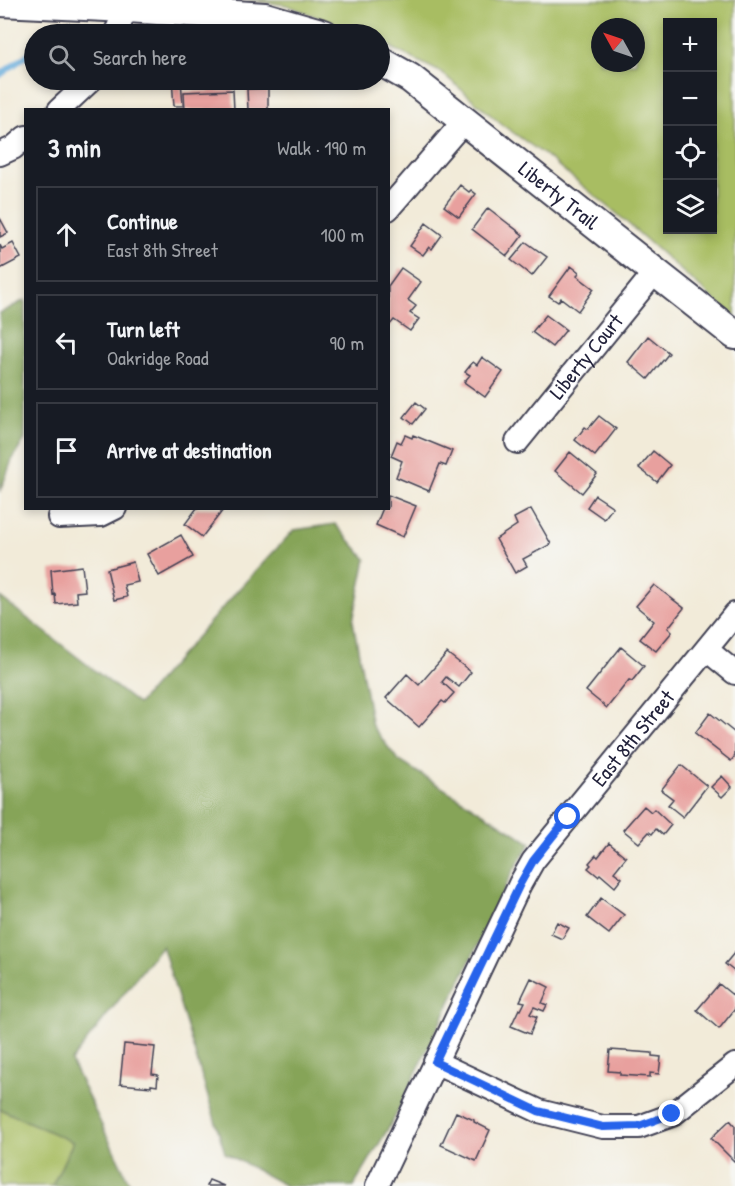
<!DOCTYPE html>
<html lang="en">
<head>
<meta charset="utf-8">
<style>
	:root { --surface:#171b24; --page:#242831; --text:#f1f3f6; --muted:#9ea1a6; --line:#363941 }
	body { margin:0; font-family:"Patrick Hand",sans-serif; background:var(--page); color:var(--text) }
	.controls { position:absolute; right:18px; top:18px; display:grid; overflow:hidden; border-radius:0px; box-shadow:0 3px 9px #0003 }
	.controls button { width:54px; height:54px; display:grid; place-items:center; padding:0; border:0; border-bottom:2px solid var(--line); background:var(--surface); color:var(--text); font:30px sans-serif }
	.compass { position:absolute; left:591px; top:18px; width:54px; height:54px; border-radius:50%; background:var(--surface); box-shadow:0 3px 9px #0003; rotate:310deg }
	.stop { position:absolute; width:18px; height:18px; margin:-14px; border:4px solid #2563eb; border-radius:50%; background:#fff }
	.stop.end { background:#2563eb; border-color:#fff; box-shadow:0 2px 6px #0008 }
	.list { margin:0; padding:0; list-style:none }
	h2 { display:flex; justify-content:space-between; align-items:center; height:78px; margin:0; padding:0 24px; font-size:26px }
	h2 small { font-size:20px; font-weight:400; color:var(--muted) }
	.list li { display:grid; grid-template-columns:39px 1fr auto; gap:18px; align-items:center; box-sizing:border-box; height:96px; margin:0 12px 12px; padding:0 12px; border:2px solid var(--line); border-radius:0px }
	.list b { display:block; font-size:22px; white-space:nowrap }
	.list p { margin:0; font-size:20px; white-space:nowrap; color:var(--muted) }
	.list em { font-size:20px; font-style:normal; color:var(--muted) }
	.icon { flex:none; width:33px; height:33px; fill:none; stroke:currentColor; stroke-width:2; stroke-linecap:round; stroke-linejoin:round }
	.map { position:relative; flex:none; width:735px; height:1186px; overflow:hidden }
	.search { position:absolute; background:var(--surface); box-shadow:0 3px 9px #0003; left:24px; top:24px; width:366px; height:66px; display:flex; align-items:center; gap:15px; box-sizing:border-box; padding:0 21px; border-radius:33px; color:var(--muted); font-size:22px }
	.panel { position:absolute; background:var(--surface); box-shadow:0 3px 9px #0003; left:24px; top:108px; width:366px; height:402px; border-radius:0px }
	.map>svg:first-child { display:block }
</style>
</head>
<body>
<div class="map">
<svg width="735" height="1186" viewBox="0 0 735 1186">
	<rect width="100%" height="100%" fill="#f6f6f2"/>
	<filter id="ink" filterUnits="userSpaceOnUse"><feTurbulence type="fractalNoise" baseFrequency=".0167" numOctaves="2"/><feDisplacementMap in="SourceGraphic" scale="12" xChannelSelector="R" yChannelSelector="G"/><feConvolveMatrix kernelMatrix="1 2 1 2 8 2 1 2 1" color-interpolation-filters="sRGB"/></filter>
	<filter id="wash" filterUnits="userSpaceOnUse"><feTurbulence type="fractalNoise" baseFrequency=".008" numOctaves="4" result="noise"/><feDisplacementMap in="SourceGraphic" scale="24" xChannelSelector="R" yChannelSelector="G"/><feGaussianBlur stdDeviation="1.35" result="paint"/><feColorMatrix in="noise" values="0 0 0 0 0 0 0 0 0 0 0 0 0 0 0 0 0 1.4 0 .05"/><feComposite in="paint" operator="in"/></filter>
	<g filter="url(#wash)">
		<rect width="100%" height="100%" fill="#f2ebd9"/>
		<path fill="#a8bd62" stroke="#65704e" stroke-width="1.5" fill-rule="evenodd" d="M248,0H735V316L720,305L615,212L546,156L501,124L442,73L380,42V34H359L287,5ZM668,22H712V230H668ZM600,27H636V63H600Z
			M0,1109L73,1142L52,1186H0Z"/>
		<path fill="#86a458" stroke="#54634a" stroke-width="1.5" d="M25,300V439L12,460L0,492V313Z
			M335,524L366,559L353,621L372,726L398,760L531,843L513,871L394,1119L354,1186H286L225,1153L162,945L71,1061L131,1186H52L73,1142L0,1109V597L138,704L238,590L294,530Z"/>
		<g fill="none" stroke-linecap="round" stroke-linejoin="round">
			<path stroke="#64abdb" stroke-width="6" d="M57,34L61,31L84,26
				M0,75L34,50"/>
		</g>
		<g id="blocks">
			<path fill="#e8a09e" d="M172,80H181L183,106H174Z
				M268,88V110H248L247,89Z
				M233,90L234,110H185L184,92Z
				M460,185L469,192L471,190L476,194L459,217L444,206Z
				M488,208L523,235L507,256L472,229Z
				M0,218L8,233L0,237Z
				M426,223L442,235L432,249L429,247L423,255L410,246Z
				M526,242L547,257L532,276L511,260Z
				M13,243L21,258L0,269V245L2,249Z
				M571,266L579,272L577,276L594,289L578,311L561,298L558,302L549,296Z
				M401,268L421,282L408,300L416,306L410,313L419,319L410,331L394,320L388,327V286Z
				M546,315L566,330L552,347L532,332Z
				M648,336L669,353L648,379L628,362Z
				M482,357L503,372L485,397L464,382L470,375L465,372L473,362L477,365Z
				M416,402L425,409L413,424L404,417Z
				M599,416L616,429L595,456L575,440L585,427L588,429Z
				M405,435L412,438L413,435L452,451L446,466L440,464L429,491L396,477L402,461L391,456L397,441L401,443Z
				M653,451L670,465L657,482L639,468Z
				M570,452L597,474L582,493L555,471Z
				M388,495L416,506L403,537L376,525L383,508H388Z
				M595,495L613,507L604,519L587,507Z
				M197,508H221L223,510L202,537L185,524Z
				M531,509L551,544L523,559L527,566L515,573L496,539L517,525L514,518Z
				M181,535L193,557L159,576L147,554Z
				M133,562L138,582L124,585L127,597L114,600L107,569Z
				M82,566L85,591L76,592L77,602L56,604L55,594L53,595L51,570Z
				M654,585L684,608L668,628L672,632L656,651L640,639L654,621L636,606Z
				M621,647L644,666L632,681L629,680L607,708L586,691Z
				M447,653L471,672L459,687L446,677L442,682L454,693L445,703L442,701L419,727L386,698L407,674L419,685Z
				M710,713L735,733V756L731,761L695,733Z
				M681,765L707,786L683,817L668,805L673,799L661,790Z
				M722,776L732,787L722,797L711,787Z
				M644,806L651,812L654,809L671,825L663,835L656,829L652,834L649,832L639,843L623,830Z
				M609,843L626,857L614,872L622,878L615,887L600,874L598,876L588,868L591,865L589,863L596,855L598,857Z
				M601,898L624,915L609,934L587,917Z
				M557,922L569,928L562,939L551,934Z
				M735,952V972L725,964Z
				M531,978L549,987L542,1003L547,1005L544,1011L534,1007L530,1014L537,1017L530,1034L511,1026L519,1009L521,1010L525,1002L520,1001Z
				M719,984L735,997V1009L719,1029L697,1010Z
				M124,1044L155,1047L152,1074L158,1075L157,1086L151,1085V1087L120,1084Z
				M610,1050L652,1053V1056L661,1057L659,1074L650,1073V1077L620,1075V1072L608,1071Z
				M456,1112L474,1120V1122L490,1130L476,1161L441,1145Z
				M730,1120L735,1126V1162L711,1138Z
				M209,1180L224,1186H206Z"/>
		</g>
	</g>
	<g filter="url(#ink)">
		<use href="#blocks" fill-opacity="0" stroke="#414053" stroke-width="1.5"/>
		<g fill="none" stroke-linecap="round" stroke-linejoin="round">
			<g stroke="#414053" stroke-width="26">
				<g id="minor">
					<path d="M115,34L127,8"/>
					<path d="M59,110L91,80"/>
					<path d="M0,154L13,148L26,137"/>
					<path d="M388,209L465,120"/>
					<path id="s1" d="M517,442L655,272"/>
					<path d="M59,517L101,515L115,508"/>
					<path d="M707,650L735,673"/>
					<path d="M435,1062L539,1111L603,1127H639L672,1115L735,1065"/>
					<path id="s2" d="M377,1186L520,884L533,861L735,614"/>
				</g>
			</g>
			<g stroke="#414053" stroke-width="32">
				<g id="tertiary">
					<path d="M0,2L127,8L265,17L324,34"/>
					<path id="s3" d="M380,61L410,78L655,272L735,335"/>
				</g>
			</g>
			<use href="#minor" stroke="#fff" stroke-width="22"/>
			<use href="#tertiary" stroke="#fff" stroke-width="28"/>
		</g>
	</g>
	<g fill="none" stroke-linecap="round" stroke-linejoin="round" filter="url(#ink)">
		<path stroke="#2563eb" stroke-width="8" d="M568,817L533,861L520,884L435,1062L538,1111L603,1127L639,1126L672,1114"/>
	</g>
	<g text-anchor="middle" stroke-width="5" stroke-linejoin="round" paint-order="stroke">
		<g font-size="21" fill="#22223b" stroke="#f6f6f2">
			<text dy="7" stroke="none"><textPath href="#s3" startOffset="224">Liberty Trail</textPath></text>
			<text dy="7" stroke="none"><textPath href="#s1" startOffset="110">Liberty Court</textPath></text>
			<text dy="7" stroke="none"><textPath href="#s2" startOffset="519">East 8th Street</textPath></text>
		</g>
	</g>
</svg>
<div class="controls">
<button>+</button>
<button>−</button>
<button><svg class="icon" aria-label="locate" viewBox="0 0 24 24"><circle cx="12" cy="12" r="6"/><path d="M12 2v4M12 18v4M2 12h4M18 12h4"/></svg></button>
<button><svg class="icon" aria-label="layers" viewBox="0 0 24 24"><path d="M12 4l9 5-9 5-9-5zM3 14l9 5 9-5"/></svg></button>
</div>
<svg class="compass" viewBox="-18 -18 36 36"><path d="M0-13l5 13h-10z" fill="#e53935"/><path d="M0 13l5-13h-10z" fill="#9ea1a6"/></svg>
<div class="stop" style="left:568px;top:817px"></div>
<div class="stop end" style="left:672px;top:1114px"></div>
<div class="search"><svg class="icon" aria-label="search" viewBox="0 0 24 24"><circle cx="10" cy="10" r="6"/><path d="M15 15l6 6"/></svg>Search here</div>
<section class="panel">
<h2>3 min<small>Walk · 190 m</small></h2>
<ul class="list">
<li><svg class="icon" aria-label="ahead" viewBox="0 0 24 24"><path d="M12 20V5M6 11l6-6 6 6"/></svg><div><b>Continue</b><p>East 8th Street</p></div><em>100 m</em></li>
<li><svg class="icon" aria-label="left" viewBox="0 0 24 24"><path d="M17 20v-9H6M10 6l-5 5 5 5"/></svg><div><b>Turn left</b><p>Oakridge Road</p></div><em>90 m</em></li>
<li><svg class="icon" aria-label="arrive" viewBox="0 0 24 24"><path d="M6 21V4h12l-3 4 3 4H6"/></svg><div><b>Arrive at destination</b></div></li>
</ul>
</section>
</div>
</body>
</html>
